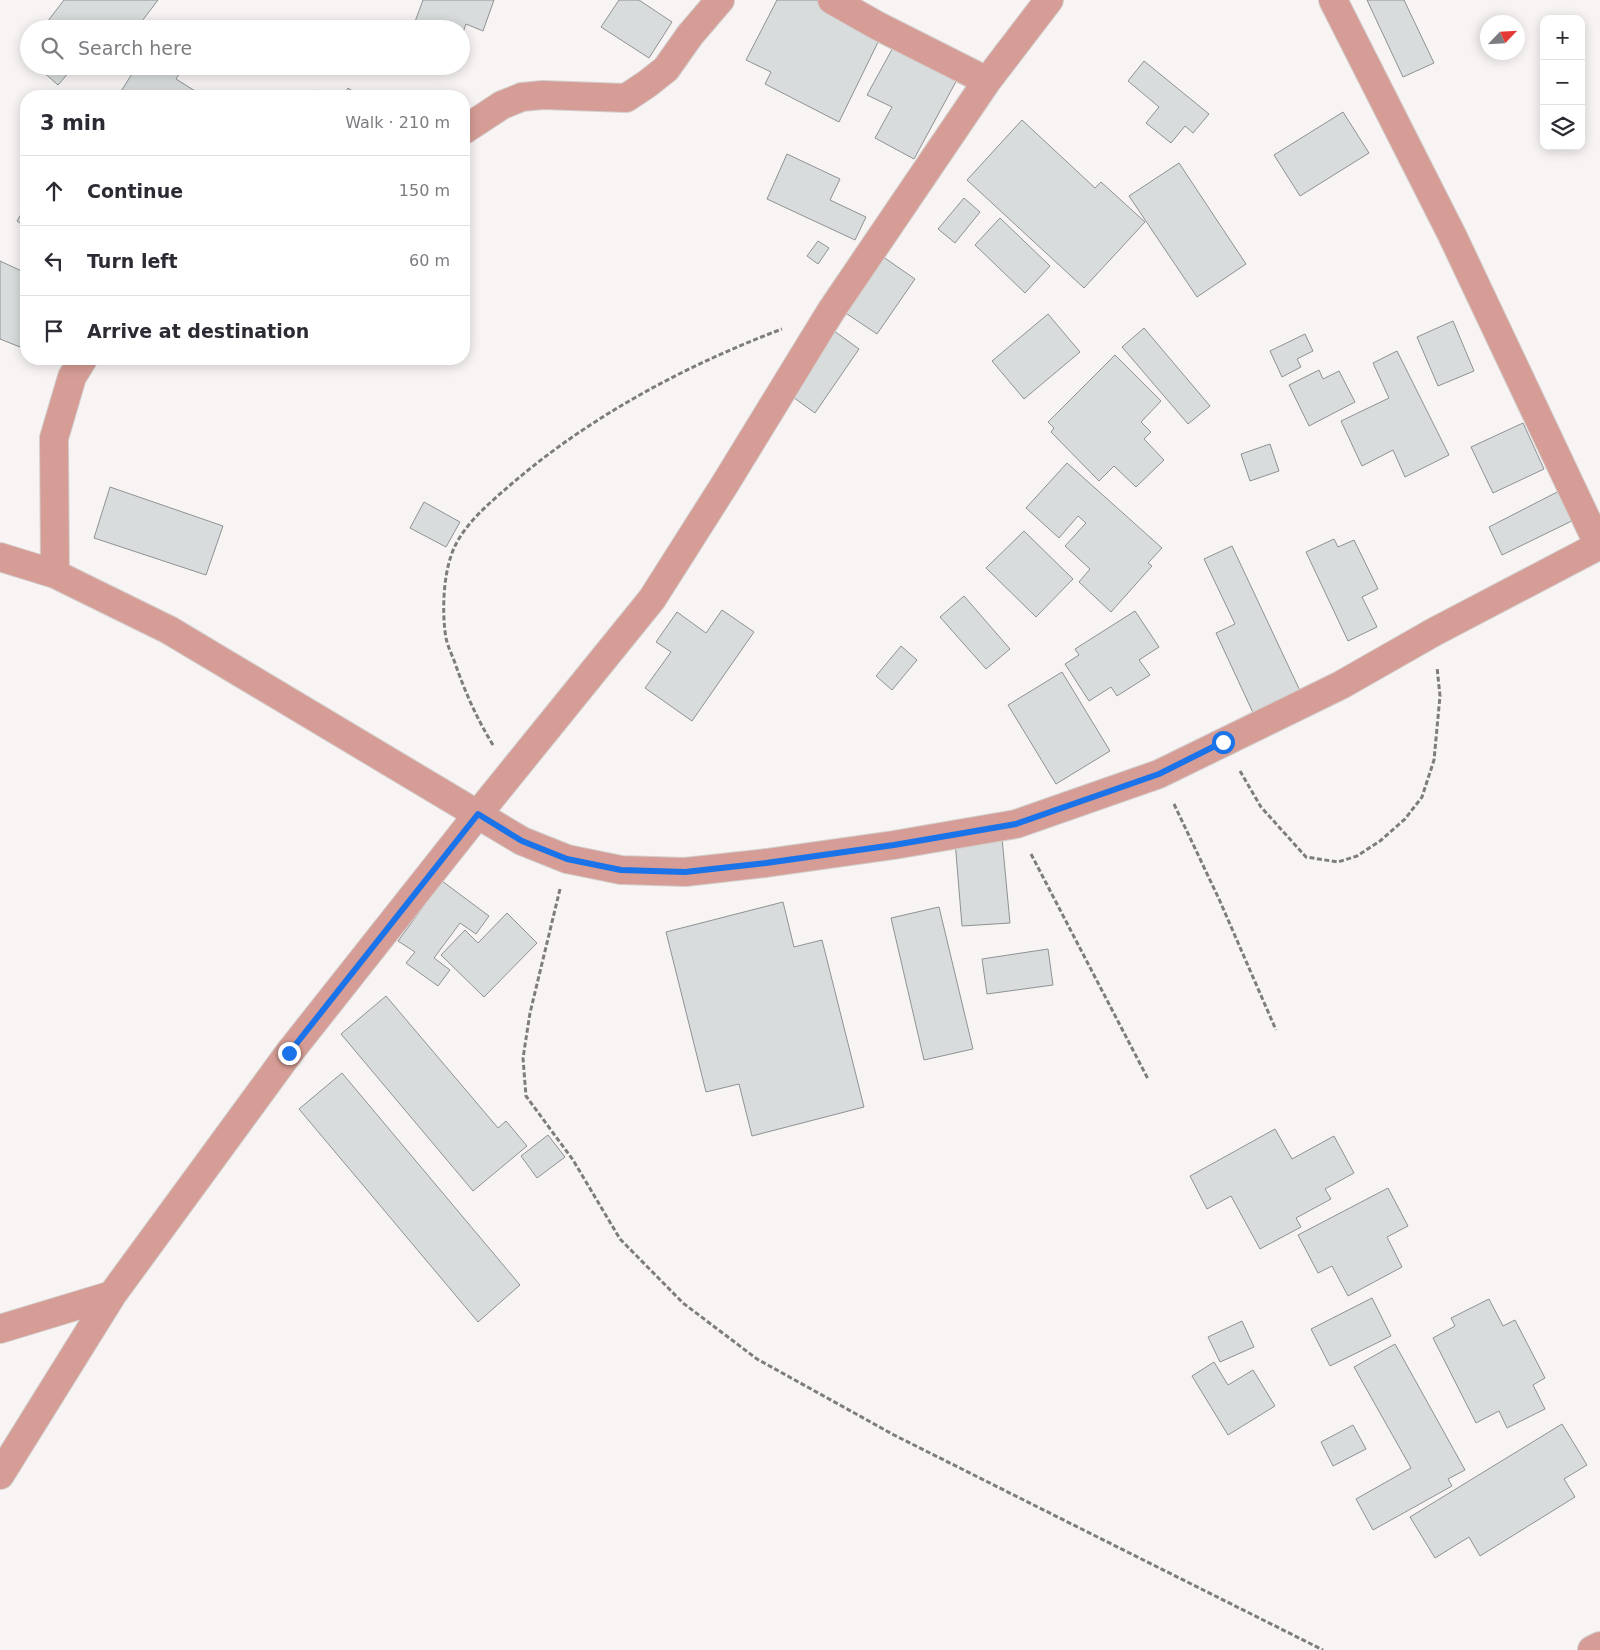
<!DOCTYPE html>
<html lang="en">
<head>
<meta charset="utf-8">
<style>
	:root { --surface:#fff; --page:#f2f2f3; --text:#2b2b33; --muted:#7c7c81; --line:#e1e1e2 }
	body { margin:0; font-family:"DejaVu Sans",sans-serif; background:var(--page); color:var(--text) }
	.controls { position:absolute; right:15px; top:15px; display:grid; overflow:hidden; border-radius:10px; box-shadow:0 2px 12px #0003 }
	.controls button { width:45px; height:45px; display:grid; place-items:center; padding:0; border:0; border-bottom:1px solid var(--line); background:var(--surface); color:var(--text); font:25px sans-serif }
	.compass { position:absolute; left:1480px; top:15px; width:45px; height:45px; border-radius:50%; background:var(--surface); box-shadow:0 2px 12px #0003; rotate:65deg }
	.stop { position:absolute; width:15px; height:15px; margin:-11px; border:4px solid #1a73e8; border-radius:50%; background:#fff }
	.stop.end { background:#1a73e8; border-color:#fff; box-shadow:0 1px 5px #0008 }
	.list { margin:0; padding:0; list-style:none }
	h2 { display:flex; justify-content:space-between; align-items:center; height:65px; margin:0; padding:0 20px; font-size:21px }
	h2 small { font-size:16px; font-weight:400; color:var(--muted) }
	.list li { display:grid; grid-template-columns:32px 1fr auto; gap:15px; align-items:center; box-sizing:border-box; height:70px; padding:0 20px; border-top:1px solid var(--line) }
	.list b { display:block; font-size:19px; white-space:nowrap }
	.list em { font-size:16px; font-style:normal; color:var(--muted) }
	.icon { flex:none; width:28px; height:28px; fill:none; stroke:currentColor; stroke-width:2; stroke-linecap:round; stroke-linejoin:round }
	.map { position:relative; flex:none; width:1600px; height:1650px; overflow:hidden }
	.search { position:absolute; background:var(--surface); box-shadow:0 2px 12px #0003; left:20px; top:20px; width:450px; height:55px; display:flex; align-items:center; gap:12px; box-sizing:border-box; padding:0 18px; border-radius:28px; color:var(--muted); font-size:19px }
	.panel { position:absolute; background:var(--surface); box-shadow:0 2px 12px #0003; left:20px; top:90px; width:450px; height:275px; border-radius:20px }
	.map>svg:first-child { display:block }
</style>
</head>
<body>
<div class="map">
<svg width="1600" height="1650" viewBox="0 0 1600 1650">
	<rect width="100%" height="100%" fill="#f8f4f3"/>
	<path fill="#d8dcdd" stroke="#8e9292" d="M64,0H158L136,29H47L44,26Z
		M423,0H494L483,31L466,24L461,38V29H416L413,27Z
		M619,0H639L672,22L649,58L601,27Z
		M777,0H816L882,34L839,122L765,84L771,72L746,60Z
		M1367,0H1404L1434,63L1403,77Z
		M896,42L959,76L914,159L875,138L892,107L867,95Z
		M1144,61L1209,114L1193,133L1185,126L1171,143L1146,123L1159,107L1128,81Z
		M46,66H65L70,71L58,85L42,71Z
		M137,66H184L176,79L203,96H118Z
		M348,88L360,96H343Z
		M317,90L326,96H312Z
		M1343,112L1369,153L1300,196L1274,155Z
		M1022,120L1095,188L1101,182L1145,222L1084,288L967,180Z
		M787,154L840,179L830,200L866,217L855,240L767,199Z
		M1179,163L1246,264L1197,297L1129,196Z
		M964,198L980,212L955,243L938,229Z
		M26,206V227L17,221Z
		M1000,218L1050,266L1025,293L975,245Z
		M818,241L829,248L818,264L807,256Z
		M879,254L915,279L877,334L841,310Z
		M0,261L26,273V332L20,347L0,339Z
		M1048,314L1080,352L1024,399L992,361Z
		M1453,321L1474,371L1438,386L1417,337Z
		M830,328L859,349L815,413L786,392Z
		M1144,328L1210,406L1188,424L1122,347Z
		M1305,334L1313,351L1297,359L1301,367L1282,377L1270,351Z
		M1397,351L1449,455L1405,477L1393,450L1362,466L1341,421L1389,398L1373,363Z
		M1115,355L1161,401L1141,422L1151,432L1144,439L1164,460L1136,487L1114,466L1099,481L1051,432L1054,428L1048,422Z
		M1319,370L1323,379L1339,371L1355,402L1309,426L1289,385Z
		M1523,423L1544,469L1493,493L1471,447Z
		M1270,444L1279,471L1250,481L1241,454Z
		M1067,463L1162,548L1148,563L1152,566L1111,612L1079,582L1090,569L1065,546L1086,523L1078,516L1059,538L1026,508Z
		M110,487L223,526L206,575L94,538Z
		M1565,488L1580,517L1502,555L1489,527Z
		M424,502L460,522L446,547L410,528Z
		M1024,531L1073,579L1036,617L986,568Z
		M1334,539L1338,547L1354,540L1378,589L1362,597L1377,627L1348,641L1306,552Z
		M1232,546L1302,695L1255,717L1216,633L1235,624L1204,559Z
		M964,596L1010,649L986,669L940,617Z
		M722,610L754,632L692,721L645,688L671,652L656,642L677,612L706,633Z
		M1135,611L1159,647L1139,660L1150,675L1117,696L1111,687L1089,701L1065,664L1079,655L1075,649Z
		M901,646L917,660L892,690L876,676Z
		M1062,672L1110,751L1056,784L1008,705Z
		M1002,838L1010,923L962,926L955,841Z
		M442,881L489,916L476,934L460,923L434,958L450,970L438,986L406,963L415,952L398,941Z
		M783,902L794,947L822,940L864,1107L752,1136L739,1084L706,1092L666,932Z
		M939,907L973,1049L924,1060L891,918Z
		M507,913L537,943L484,997L441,955L465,930L478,943Z
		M1048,949L1053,985L987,994L982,959Z
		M386,996L498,1128L506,1121L527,1146L473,1191L341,1034Z
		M342,1073L520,1285L478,1322L299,1109Z
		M1275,1129L1292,1159L1334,1136L1354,1173L1325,1189L1331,1199L1296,1218L1301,1227L1260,1249L1231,1196L1207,1209L1190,1176Z
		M548,1135L565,1157L537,1178L521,1156Z
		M1388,1188L1408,1226L1387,1237L1402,1267L1348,1296L1332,1266L1318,1273L1298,1235Z
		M1372,1298L1391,1336L1330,1366L1311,1329Z
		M1489,1299L1503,1326L1515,1320L1545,1378L1533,1385L1545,1409L1507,1428L1499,1411L1476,1423L1433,1338L1455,1326L1451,1318Z
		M1242,1321L1254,1347L1220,1362L1208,1337Z
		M1395,1344L1465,1470L1448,1479L1452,1486L1373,1530L1356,1499L1411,1468L1354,1367Z
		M1214,1362L1228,1385L1253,1370L1275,1406L1228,1435L1192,1376Z
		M1562,1424L1587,1465L1564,1479L1575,1497L1480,1556L1469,1537L1435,1558L1410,1517Z
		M1353,1425L1366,1449L1333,1466L1321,1442Z"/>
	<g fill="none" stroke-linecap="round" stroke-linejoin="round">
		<g stroke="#d3d0cf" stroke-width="30">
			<path id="street" d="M832,0L878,26L987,81
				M1333,0L1452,235L1599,546
				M464,130L502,105L522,97L543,95L626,98L647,84L666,69L690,35L720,0
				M0,557L55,574L169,630L522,841L567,859L621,870L685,872L766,863L894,845L1016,824L1159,774L1341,685L1434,632L1600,545
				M55,574L54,438L72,377L83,359
				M0,1329L112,1295
				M0,1475L112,1295L289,1053L478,814L652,599L725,484L831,311L987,81L1049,0
				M1592,1650L1600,1646"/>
		</g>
		<path stroke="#7f7d7c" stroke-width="3" stroke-dasharray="5 2.5" stroke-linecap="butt" d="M493,745C477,719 465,692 455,663C452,655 448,647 446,638C442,615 443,579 451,556C460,528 486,506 508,487C587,418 684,366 782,329
			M1240,771L1261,807L1306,857L1338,862L1357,856L1380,841L1405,819L1422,797L1434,760L1440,696L1437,667
			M1174,804L1219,899L1276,1030
			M1031,854L1148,1079
			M560,889L530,1013L523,1058L526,1096L573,1160L620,1239L683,1303L757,1359L894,1435L1323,1650"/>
		<use href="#street" stroke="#d59d95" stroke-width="28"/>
	</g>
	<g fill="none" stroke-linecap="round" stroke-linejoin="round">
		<path stroke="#1a73e8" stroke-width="6" d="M289,1053L478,814L522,841L567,859L621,870L685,872L766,863L894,845L1016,824L1159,774L1223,742"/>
	</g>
</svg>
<div class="controls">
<button>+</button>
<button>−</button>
<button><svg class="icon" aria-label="layers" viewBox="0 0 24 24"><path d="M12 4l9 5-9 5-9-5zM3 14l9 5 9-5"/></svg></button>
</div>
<svg class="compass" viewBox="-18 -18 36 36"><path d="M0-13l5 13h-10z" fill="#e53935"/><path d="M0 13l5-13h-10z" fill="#7c7c81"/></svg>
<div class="stop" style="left:1223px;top:742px"></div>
<div class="stop end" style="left:289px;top:1053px"></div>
<div class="search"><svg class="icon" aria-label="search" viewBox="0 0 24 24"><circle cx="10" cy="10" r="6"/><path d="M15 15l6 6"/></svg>Search here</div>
<section class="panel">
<h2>3 min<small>Walk · 210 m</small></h2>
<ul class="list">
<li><svg class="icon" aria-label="ahead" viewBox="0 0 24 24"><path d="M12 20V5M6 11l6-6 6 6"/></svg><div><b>Continue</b></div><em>150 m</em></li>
<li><svg class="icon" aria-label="left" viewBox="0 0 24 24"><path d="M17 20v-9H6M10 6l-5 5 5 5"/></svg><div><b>Turn left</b></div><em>60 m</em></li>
<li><svg class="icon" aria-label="arrive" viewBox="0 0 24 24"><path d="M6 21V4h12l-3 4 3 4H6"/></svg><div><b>Arrive at destination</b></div></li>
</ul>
</section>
</div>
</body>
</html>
